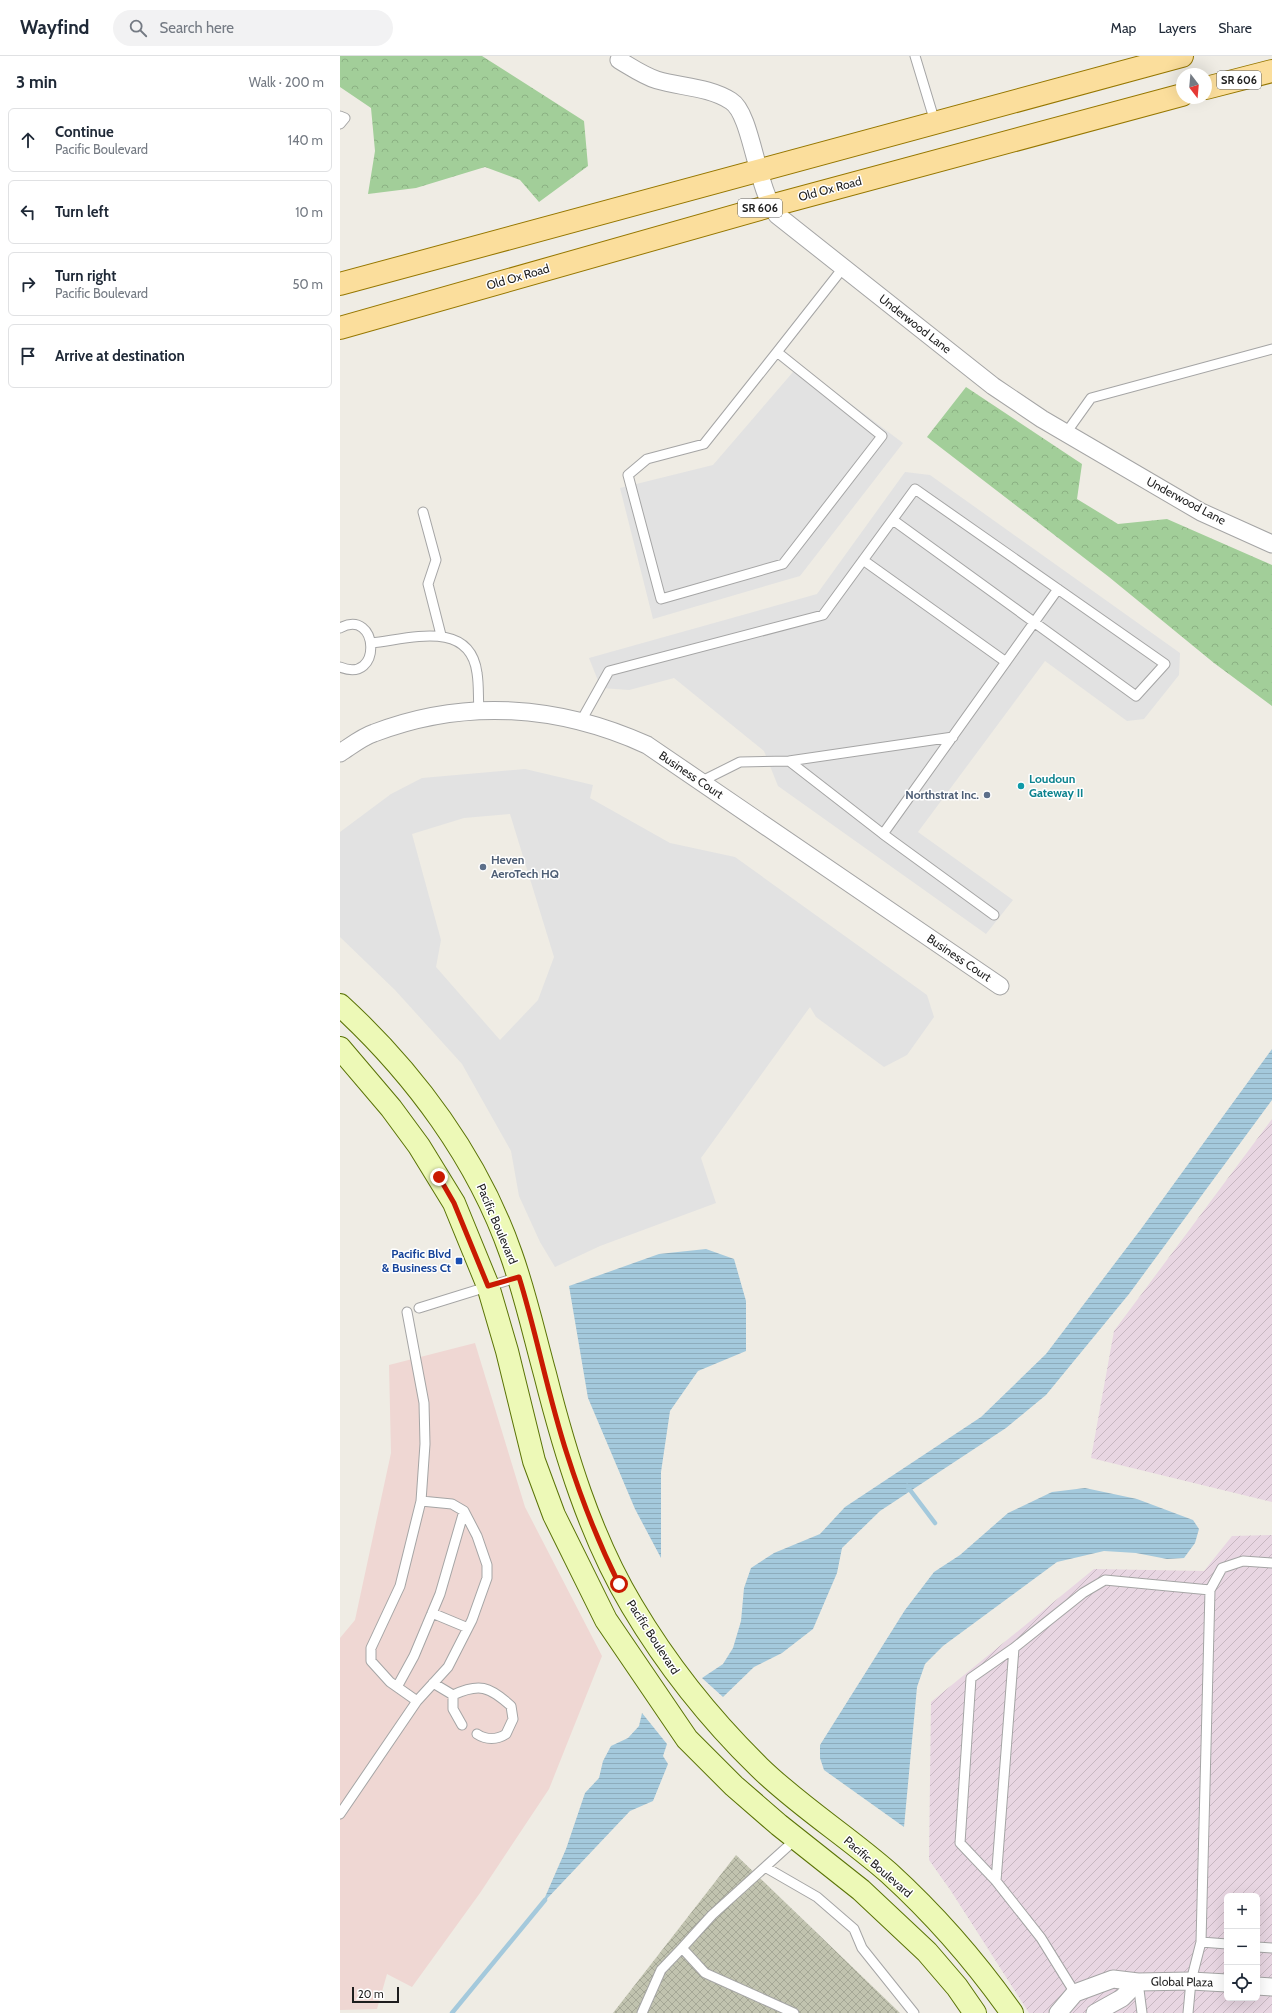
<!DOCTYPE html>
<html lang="en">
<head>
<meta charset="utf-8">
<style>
	:root { --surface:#fff; --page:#f2f2f3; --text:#1f2937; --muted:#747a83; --line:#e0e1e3 }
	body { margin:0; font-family:Cabin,sans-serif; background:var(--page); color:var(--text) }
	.controls { position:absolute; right:12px; bottom:12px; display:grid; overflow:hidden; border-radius:6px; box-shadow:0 4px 16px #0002 }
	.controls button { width:36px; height:36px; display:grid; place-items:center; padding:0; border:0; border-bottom:1px solid var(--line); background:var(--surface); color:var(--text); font:20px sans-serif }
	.compass { position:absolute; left:836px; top:12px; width:36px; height:36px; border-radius:50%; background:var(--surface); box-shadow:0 4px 16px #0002; rotate:164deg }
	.scale { position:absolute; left:12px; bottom:10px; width:47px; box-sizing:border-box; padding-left:4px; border:2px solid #1e1e1e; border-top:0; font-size:11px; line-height:14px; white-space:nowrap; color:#1e1e1e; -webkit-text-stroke:3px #fff; paint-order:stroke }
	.stop { position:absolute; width:12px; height:12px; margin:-9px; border:3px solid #c91a02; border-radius:50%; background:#fff }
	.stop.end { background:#c91a02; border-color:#fff; box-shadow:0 1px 4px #0008 }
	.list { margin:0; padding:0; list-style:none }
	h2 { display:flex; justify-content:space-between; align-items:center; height:52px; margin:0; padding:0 16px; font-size:17px }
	h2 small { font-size:13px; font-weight:400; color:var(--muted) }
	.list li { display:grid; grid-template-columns:26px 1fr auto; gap:12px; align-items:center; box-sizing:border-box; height:64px; margin:0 8px 8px; padding:0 8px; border:1px solid var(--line); border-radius:6px }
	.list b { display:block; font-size:15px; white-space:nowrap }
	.list p { margin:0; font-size:13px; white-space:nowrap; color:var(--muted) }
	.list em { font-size:13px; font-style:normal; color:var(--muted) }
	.icon { flex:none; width:22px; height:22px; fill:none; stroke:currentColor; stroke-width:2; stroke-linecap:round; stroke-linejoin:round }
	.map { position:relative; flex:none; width:932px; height:1957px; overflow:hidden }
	header { display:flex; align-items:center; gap:24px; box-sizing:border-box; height:56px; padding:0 20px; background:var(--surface); border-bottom:1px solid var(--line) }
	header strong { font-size:19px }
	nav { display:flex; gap:22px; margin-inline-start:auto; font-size:14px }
	.search { width:280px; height:36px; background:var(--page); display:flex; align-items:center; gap:10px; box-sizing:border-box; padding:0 14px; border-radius:22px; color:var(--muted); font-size:15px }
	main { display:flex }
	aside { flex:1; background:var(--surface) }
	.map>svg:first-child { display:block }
</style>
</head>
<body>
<header>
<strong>Wayfind</strong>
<div class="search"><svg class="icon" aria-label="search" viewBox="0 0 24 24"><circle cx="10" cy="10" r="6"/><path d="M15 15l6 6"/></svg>Search here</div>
<nav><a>Map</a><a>Layers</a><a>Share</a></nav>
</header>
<main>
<aside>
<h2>3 min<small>Walk · 200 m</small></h2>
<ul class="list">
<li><svg class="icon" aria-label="ahead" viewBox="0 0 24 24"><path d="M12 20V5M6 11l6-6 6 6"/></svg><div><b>Continue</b><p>Pacific Boulevard</p></div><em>140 m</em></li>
<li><svg class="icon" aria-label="left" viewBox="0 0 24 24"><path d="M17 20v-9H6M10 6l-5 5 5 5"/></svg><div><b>Turn left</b></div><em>10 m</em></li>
<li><svg class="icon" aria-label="right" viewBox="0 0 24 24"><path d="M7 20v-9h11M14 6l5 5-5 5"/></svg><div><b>Turn right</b><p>Pacific Boulevard</p></div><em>50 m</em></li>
<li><svg class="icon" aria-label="arrive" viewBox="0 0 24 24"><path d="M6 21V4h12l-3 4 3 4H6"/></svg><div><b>Arrive at destination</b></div></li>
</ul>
</aside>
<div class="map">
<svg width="932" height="1957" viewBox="0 0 932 1957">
	<defs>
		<pattern id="industrial-furrows" width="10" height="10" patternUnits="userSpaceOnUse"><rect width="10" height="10" fill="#e8d6e2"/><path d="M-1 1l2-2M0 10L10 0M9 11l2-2" fill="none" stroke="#c7b7c1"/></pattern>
		<pattern id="construction-cross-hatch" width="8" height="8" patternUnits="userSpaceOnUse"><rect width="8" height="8" fill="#c1c3af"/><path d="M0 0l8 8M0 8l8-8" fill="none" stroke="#a5a796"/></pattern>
		<pattern id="forest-crowns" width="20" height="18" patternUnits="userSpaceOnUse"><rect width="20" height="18" fill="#a2ce99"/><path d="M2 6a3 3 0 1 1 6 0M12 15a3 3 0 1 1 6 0" fill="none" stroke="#8bb083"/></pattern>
		<pattern id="water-rules" width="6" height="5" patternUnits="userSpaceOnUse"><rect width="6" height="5" fill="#a4c9dc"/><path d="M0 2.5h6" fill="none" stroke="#8dacbc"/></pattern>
	</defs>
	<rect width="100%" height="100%" fill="#efece4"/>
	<path fill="#efd7d3" d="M135,1287L185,1451L262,1600L209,1733L140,1837L72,1931L47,1918L37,1953L0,1954V1582L15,1564L51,1397L49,1309Z"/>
	<path fill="url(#industrial-furrows)" fill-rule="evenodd" d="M932,1063V1446L751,1402L774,1275Z
		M932,1479V1957H689L611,1835L589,1804L591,1646L754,1513L864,1515L892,1480ZM887,1840H917V1942H887Z"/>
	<path fill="url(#construction-cross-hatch)" d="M396,1799L560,1957H273Z"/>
	<path fill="url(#forest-crowns)" d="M0,0H142L244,65L248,110L199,146L180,124L145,111L76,132L28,138L35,95L31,52L0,31Z
		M626,331L742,408L737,443L778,468L827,463L932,509V650L874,607L769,521L587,381Z"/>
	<path fill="#e2e2e2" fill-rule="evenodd" d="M459,309L563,387L460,520L313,563L280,432L373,409Z
		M565,416L590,419L840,597L839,619L804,663L787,665L705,605L578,776L673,844L646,878L438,730L424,695L334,622L289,634L261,632L249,602L477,538Z
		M185,713L253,729L250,742L330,787L395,801L587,939L594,961L567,999L544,1011L476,961L470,951L361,1102L376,1147L260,1190L215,1211L200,1186L179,1140L171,1095L122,1008L55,934L0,881V776L51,738L82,722ZM170,758L214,901L198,944L160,984L96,911L101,884L72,778L124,762Z"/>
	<path fill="url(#water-rules)" d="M932,993V1044L789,1238L706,1339L666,1372L540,1455L502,1492L497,1517L473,1573L442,1597L414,1611L383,1641L362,1622L383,1608L393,1592L401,1565L404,1532L411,1512L434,1497L480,1478L505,1451L641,1361L706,1298L801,1173Z
		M366,1193L394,1203L406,1245V1295L358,1315L330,1355L321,1416V1502L295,1453L248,1342L229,1230L319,1198Z
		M745,1432L797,1443L853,1464L859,1473L855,1487L844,1502L827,1503L796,1497L764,1495L717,1506L603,1590L585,1608L577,1631L564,1771L484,1714L480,1702V1689L565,1554L594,1516L620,1499L668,1457L712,1436Z
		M302,1657L327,1688L323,1700L328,1708L313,1745L290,1755L202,1848L226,1793L245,1737L259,1722L263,1705L271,1690L288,1682L299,1670Z"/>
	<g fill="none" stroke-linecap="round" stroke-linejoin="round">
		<path stroke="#a4c9dc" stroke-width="4.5" d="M567,1430L595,1467
			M112,1957L205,1844"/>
		<g stroke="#a5a5a5" stroke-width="11">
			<path id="lane" d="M575,0L595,66
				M0,60L5,62L0,68
				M437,296L364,388L307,403L288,419L321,543L443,508L542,380L437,296L503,212
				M726,377L751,342L932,293
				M83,456L96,504L88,528L101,579
				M523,504L666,606
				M0,572C39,551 43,629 0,611
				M32,587C69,583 130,563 137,617C139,629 138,641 139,654
				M241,665L269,615L483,559L575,433L825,608L796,640L553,464
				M449,705L543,778L654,859
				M360,726L400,706L449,705L613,681
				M543,778L718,533
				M79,1252L179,1221
				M92,1557L128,1572
				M93,1627L113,1639C139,1627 149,1630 171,1650L173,1663L166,1678C157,1684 146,1684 137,1678
				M57,1631L74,1600L100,1538L124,1455
				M113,1639V1653L122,1669
				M77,1645L50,1626L31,1605V1592L60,1530L81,1445
				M0,1758L77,1645L108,1611L132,1564L147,1522V1509L137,1480L124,1455L112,1448L81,1445L85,1388L84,1347L67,1256
				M425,1811L477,1841L514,1873L522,1892L574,1957
				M656,1825L620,1787L631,1622L674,1592
				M861,1886L887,1888
				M917,1891L932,1892
				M798,1926L802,1957
				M735,1937L701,1882L656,1825L674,1592L743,1537L765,1524L870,1534
				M302,1957L321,1914L342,1892
				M454,1957L365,1917L342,1892L372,1859L456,1783
				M848,1957L851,1925L861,1886L870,1534L882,1512L903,1505L932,1507"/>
		</g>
		<g stroke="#a5a5a5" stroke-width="19">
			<path id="street" d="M279,4C291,11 304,20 317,24C341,31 369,31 391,45C412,58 416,132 437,159L653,330L702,363L861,456L932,488
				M0,697C11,690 22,681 34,677C125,642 219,649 307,689L660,930
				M917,1930L932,1931
				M718,1957L735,1937L773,1923L798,1926L851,1925L887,1927
				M755,1957L782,1942L798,1926"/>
		</g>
		<g stroke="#5a7306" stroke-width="24">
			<path id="secondary" d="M0,949C74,1017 138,1103 171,1198C185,1237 194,1278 205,1318C225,1397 250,1480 292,1550C327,1609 370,1663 419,1711C459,1750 507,1780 549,1817C595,1859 636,1906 672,1957
				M0,992L51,1052L79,1090L114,1147L148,1230L167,1295L194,1405L214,1459L266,1564L347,1683L394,1730L439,1769L521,1834L587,1896L617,1931L635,1957"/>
		</g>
		<g stroke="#967701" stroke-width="24">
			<path id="primary" d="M866,32L932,15
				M0,228L842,0
				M0,272L430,150L842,39"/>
		</g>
		<use href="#lane" stroke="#fff" stroke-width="9"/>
		<use href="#street" stroke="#fff" stroke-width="17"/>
		<use href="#secondary" stroke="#edf9b7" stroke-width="22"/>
		<use href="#primary" stroke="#fbde9c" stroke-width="22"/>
	</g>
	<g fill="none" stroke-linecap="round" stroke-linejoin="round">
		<path stroke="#c91a02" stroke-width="5" d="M99,1121L114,1147L148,1230L179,1221C197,1279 208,1340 227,1398C241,1442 258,1486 279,1528"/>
	</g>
	<circle fill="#0f9aa8" stroke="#fff" stroke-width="1.5" cx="681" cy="730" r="4"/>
	<g fill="#5c6f8a" stroke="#fff" stroke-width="1.5">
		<circle cx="647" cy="739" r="4"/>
		<circle cx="143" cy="811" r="4"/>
	</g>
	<rect fill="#1a4fb4" stroke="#fff" stroke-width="1.5" x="115" y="1201" width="8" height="8" rx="2"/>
	<g text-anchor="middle" stroke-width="3" stroke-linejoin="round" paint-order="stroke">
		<g fill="#fff" stroke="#626262" stroke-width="1">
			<rect x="877" y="15" width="44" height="18" rx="3"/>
			<rect x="398" y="143" width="44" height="18" rx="3"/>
		</g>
		<g font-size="11" font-weight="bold" fill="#1e1e1e">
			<text x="899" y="28">SR 606</text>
			<text x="420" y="156">SR 606</text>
		</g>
		<g font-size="12" fill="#1e1e1e" stroke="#fff">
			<text transform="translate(490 133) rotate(-15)" y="4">Old Ox Road</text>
			<text transform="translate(178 221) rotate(-16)" y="4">Old Ox Road</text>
			<text transform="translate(575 268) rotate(38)" y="4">Underwood Lane</text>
			<text transform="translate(846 445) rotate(28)" y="4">Underwood Lane</text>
			<text transform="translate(351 719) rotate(34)" y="4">Business Court</text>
			<text transform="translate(619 902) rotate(34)" y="4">Business Court</text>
			<text transform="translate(157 1168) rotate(67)" y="4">Pacific Boulevard</text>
			<text transform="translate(313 1581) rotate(57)" y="4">Pacific Boulevard</text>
			<text transform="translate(538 1811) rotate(41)" y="4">Pacific Boulevard</text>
			<text transform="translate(842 1926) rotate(1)" y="4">Global Plaza</text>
		</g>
		<g font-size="12" font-weight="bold" fill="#0d838f" stroke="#fff" text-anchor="start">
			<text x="689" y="727">Loudoun<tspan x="689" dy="14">Gateway II</tspan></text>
		</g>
		<g font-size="12" font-weight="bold" fill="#4e5e75" stroke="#fff" text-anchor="end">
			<text x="639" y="743">Northstrat Inc.</text>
			<text x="151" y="808" text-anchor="start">Heven<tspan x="151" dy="14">AeroTech HQ</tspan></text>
		</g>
		<g font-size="12" font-weight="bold" fill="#164399" stroke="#fff" text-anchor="end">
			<text x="111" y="1202">Pacific Blvd<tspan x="111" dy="14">&amp; Business Ct</tspan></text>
		</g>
	</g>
</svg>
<div class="controls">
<button>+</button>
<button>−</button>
<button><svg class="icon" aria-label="locate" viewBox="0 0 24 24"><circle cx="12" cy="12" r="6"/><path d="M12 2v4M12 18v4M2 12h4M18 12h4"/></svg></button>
</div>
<svg class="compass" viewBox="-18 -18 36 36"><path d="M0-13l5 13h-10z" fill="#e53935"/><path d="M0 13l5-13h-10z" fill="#747a83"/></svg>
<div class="scale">20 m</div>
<div class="stop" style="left:279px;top:1528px"></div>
<div class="stop end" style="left:99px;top:1121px"></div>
</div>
</main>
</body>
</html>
